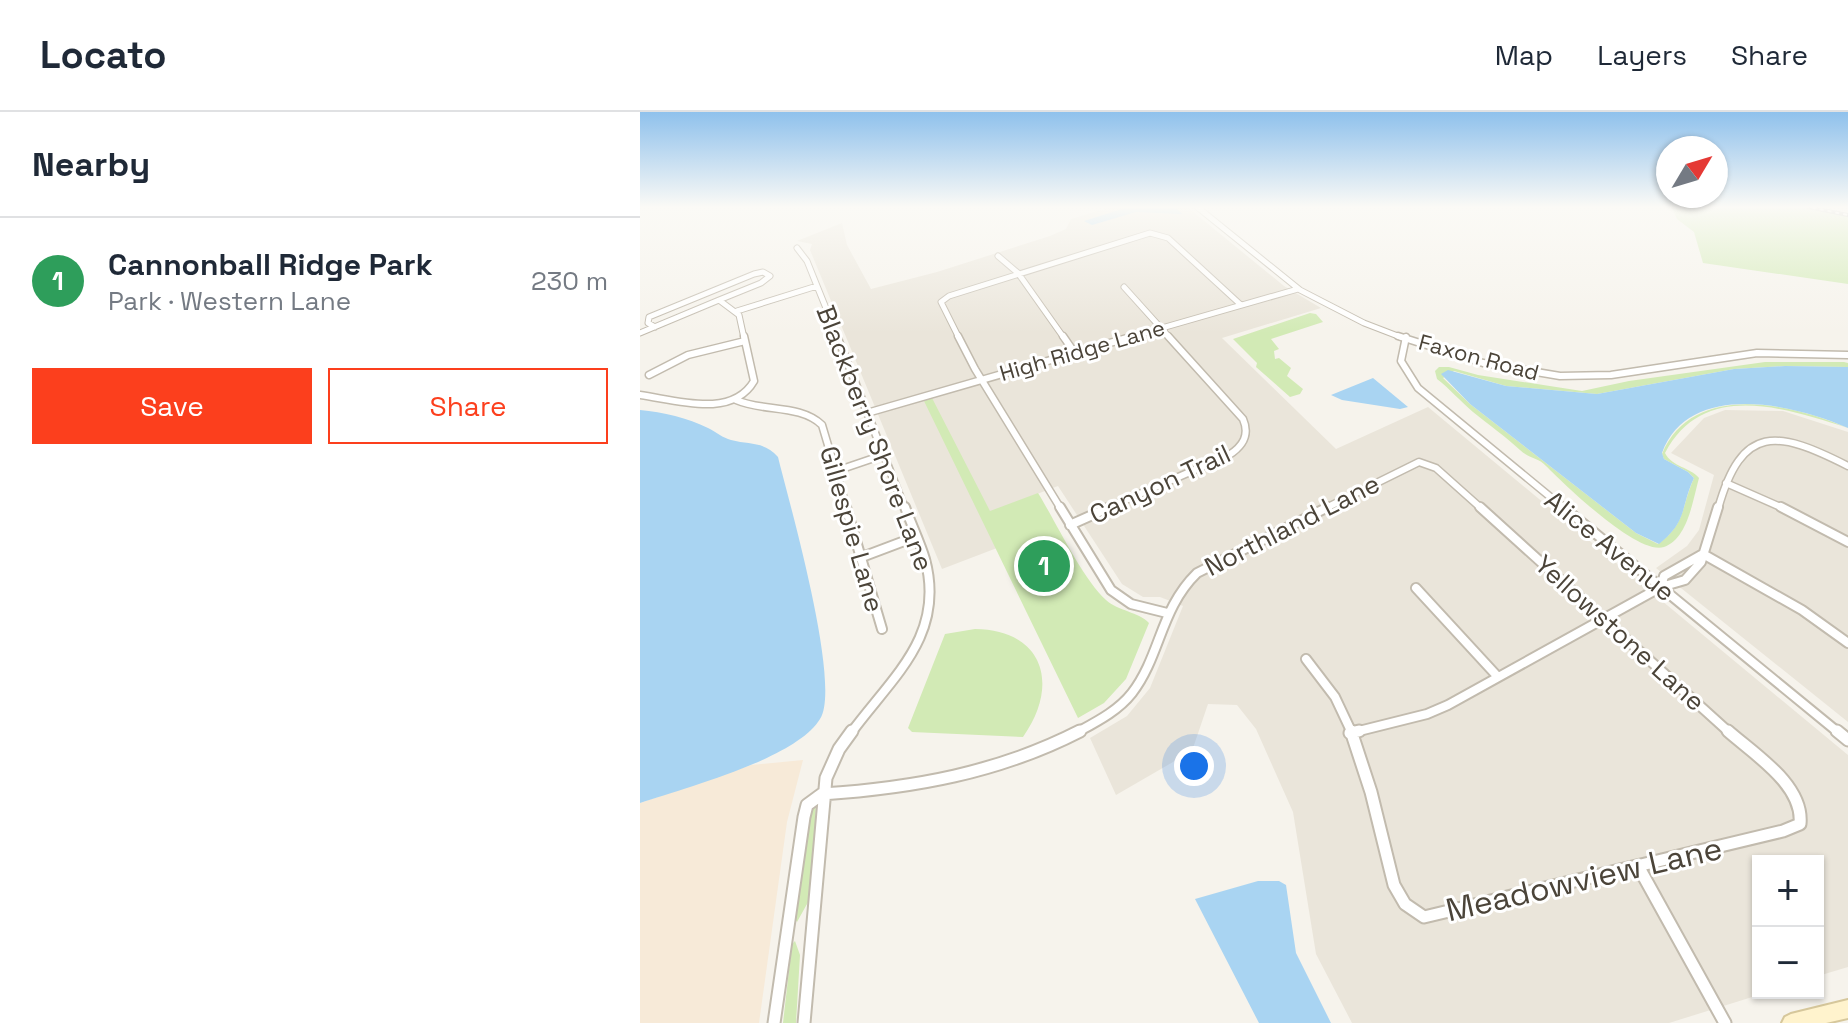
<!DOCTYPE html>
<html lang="en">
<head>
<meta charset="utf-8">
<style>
	:root { --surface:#fff; --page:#f2f2f3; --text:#1f2937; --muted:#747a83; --line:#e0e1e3; --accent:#fc3f1d }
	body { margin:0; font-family:"Space Grotesk",sans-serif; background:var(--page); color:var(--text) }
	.controls { position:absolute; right:24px; bottom:24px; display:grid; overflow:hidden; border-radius:0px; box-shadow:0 2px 6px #0004 }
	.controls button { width:72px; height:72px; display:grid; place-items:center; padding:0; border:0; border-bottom:2px solid var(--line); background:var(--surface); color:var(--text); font:40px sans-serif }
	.compass { position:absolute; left:1016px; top:24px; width:72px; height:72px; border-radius:50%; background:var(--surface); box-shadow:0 2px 6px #0004; rotate:52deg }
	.you { position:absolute; left:554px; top:654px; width:28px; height:28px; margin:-20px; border:6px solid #fff; border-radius:50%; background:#1a73e8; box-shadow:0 0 0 12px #1a73e833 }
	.badge { display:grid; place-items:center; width:52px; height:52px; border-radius:50%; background:var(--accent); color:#fff; font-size:26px; font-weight:700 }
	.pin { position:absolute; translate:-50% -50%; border:4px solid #fff; box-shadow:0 2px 8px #0006 }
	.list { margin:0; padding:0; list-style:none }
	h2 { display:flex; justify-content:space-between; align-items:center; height:104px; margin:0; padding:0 32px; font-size:34px }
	h2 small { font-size:26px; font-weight:400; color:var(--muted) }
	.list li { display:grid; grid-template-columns:52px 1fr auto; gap:24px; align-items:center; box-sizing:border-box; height:128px; padding:0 32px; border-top:2px solid var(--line) }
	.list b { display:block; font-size:30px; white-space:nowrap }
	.list p { margin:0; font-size:26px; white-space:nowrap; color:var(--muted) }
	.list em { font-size:26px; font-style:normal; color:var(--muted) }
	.actions { display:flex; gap:16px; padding:24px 32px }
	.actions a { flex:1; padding:18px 0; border:2px solid var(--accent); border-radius:0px; text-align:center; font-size:28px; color:var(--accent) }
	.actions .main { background:var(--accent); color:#fff }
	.map { position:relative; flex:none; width:1208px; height:911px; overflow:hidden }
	header { display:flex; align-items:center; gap:48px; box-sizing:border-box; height:112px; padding:0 40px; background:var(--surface); border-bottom:2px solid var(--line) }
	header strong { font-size:38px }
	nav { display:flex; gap:44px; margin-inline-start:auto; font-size:28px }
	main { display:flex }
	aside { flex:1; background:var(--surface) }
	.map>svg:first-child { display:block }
</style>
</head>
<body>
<header>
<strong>Locato</strong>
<nav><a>Map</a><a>Layers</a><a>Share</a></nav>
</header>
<main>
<aside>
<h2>Nearby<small></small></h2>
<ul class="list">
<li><span class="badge" style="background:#2e9e5b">1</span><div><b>Cannonball Ridge Park</b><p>Park · Western Lane</p></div><em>230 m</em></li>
</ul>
<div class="actions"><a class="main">Save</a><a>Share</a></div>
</aside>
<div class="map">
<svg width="1208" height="911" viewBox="0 0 1208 911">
	<rect width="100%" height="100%" fill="#f6f3ec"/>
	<path fill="#eae5da" d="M474,94H546L644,174L681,196L582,226L696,337L788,295L1208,643V855L1178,864V749H1118V881H1125L1029,911H712L676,842L653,700L616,617L597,593L568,592L552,639L476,683L450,626L487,604L510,576L543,494L520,485H503L482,472L418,374L350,400L285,289L357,436L302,457L170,138L172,132L157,129L202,111L207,133L231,177L297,160L410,124L426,117L431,107Z
		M1085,298L1143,299L1208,320V610L1016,456L1047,434L1059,418L1074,363L1031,341L1064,306Z"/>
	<path fill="#f7ead8" d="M163,648L147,710L119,911H0V691L111,653Z"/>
	<path fill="#d2eab5" d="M1031,94H1160L1208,104V172L1063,151L1054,120L1037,107Z
		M670,201L676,202L683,210L631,227L639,237L634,239L635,247L639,246L651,256L647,264L663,277L660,282L650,285L616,255L617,251L593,227Z
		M1125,250H1204L1208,251V255L1145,254L1094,257L957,282L866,274L814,259L803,266L830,292L996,421L1018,432C1046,412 1041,395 1054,366L1048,360L1024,347L1022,342C1052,269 1151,291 1208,316C1147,297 1064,267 1025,341C1032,355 1050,355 1059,366C1053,387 1048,427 1024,435C998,444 924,372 906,354C899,346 888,346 880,338C865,324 849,313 833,300C820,289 810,277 797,267L795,259L799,255H809L838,263L942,279L989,269Z
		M292,286L350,399L398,381C416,410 442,466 466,488C478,499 499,500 509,511L486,567L464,591L438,606L284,289Z
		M335,517C404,518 420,573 383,625L272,620L268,616L305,522Z
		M176,693L172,783L157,810L155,807L171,695Z
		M155,829L160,843L156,911H143L152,832Z"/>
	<path fill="#a9d4f2" d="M534,94L542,102L496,100L452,113L444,109L485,96Z
		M1145,254L1208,255V316C1154,292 1049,268 1022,341L1024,347L1048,360L1054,366C1040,396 1048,409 1019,432L996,421L830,292L801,262L808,258L866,274L957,282L1094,257Z
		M733,266L768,295L760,297L702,288L691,283Z
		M0,298C23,300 48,306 68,316C76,320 83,326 91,328C110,333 124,329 138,345C149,390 202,573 180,607C156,647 44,676 0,691Z
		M618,769H639L646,773L656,841L691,911H619L555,787Z"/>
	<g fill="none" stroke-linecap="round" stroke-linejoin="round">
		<g stroke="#c2bbae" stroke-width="7">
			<path id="street-far3" d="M556,94L660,178L724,211L763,226
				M157,136L167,149L198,226
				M358,144L378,161L424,226
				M484,175L530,226
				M97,199L177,174
				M15,215L8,211L9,205L114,162L123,160L130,164L121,171L79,188
				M0,221L79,188L99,203L104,226
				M319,226L301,190L309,184L510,121L528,126L601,193
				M487,226L658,177"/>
		</g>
		<g stroke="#c2bbae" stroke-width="9">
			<path id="street-far2" d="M197,224L265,397
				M318,224L335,257L421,397
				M423,224L434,240
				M758,224L843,251L920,264L971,263L1117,241L1208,243
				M766,225L761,249L778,276L925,397
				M9,263L48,243L105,229
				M0,283C36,288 92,307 114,269L104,224
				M96,288C123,300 160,292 182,313L207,397
				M227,301L494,224
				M196,359L243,343
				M1086,371L1145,397
				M465,397L589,343C603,334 610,323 603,307L528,224
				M684,397L779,350L796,356L842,397
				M1078,397C1102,311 1137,318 1208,354"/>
		</g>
		<g stroke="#c2bbae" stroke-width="12">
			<path id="street-far1" d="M206,395L242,517
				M420,395L471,478L491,492L527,501
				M840,395L1090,621
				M923,395L1199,621
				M1141,395L1208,430
				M430,413L470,395
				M1063,442L1162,498L1208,531
				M222,445L275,425
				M1021,475L1024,464L1063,442
				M776,476L858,565
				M666,547L695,585L712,621
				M211,621C252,565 306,524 285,447C280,430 271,412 265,395
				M436,621C456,610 478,599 492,581C521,543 520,497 557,461L688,395
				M711,621L787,602L808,593L1021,475L1045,468L1061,450L1078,395"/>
		</g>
		<g stroke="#c2bbae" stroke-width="15">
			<path id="street" d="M711,619L731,680L754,773L765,792L784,805L1143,719L1160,712C1164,673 1114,642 1088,619
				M1197,619L1208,628
				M710,621L719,619
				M182,682C273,676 358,661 440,619
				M998,754L1085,911
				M134,911L164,705L167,693L182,682
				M164,911L186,666L199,637L212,619"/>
		</g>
		<g stroke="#d6c79b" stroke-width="4">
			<path id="secondary" d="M1208,888V906L1186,911H1142L1145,905L1151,902Z"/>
		</g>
		<use href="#street-far3" stroke="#fff" stroke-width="5"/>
		<use href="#street-far2" stroke="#fff" stroke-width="6"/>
		<use href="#street-far1" stroke="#fff" stroke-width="8"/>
		<use href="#street" stroke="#fff" stroke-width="11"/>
		<use href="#secondary" fill="#fff3cd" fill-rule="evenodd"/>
		<g stroke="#9a9a9a" stroke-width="4">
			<path id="rail" d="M1164,94L1208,103"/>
		</g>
		<use href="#rail" stroke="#fff" stroke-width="2" stroke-dasharray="4" stroke-linecap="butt"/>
	</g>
	<linearGradient id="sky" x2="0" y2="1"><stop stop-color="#8fc1ec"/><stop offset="0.43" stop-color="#fbfaf6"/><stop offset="1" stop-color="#fbfaf6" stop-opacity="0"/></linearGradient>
	<rect width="1208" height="221" fill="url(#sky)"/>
	<g text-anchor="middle" stroke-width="6" stroke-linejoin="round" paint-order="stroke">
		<g font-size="22" fill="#4b4439" stroke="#fff">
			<text transform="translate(442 238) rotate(-16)" y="8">High Ridge Lane</text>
			<text transform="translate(839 245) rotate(15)" y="8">Faxon Road</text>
		</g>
		<g font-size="26" fill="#4b4439" stroke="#fff">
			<text transform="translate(235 326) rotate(69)" y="9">Blackberry Shore Lane</text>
			<text transform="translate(520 372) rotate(-25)" y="9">Canyon Trail</text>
			<text transform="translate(652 413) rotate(-27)" y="9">Northland Lane</text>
			<text transform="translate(212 417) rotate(74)" y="9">Gillespie Lane</text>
			<text transform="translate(970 434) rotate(39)" y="9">Alice Avenue</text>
			<text transform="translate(980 521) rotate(42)" y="9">Yellowstone Lane</text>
		</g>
		<g font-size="32" fill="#4b4439" stroke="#fff">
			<text transform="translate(944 767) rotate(-13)" y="11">Meadowview Lane</text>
		</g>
	</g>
</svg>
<div class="controls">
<button>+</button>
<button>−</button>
</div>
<svg class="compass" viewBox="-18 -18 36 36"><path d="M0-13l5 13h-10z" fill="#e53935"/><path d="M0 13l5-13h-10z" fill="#747a83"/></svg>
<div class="you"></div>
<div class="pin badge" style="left:404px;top:454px;background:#2e9e5b">1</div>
</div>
</main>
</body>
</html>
